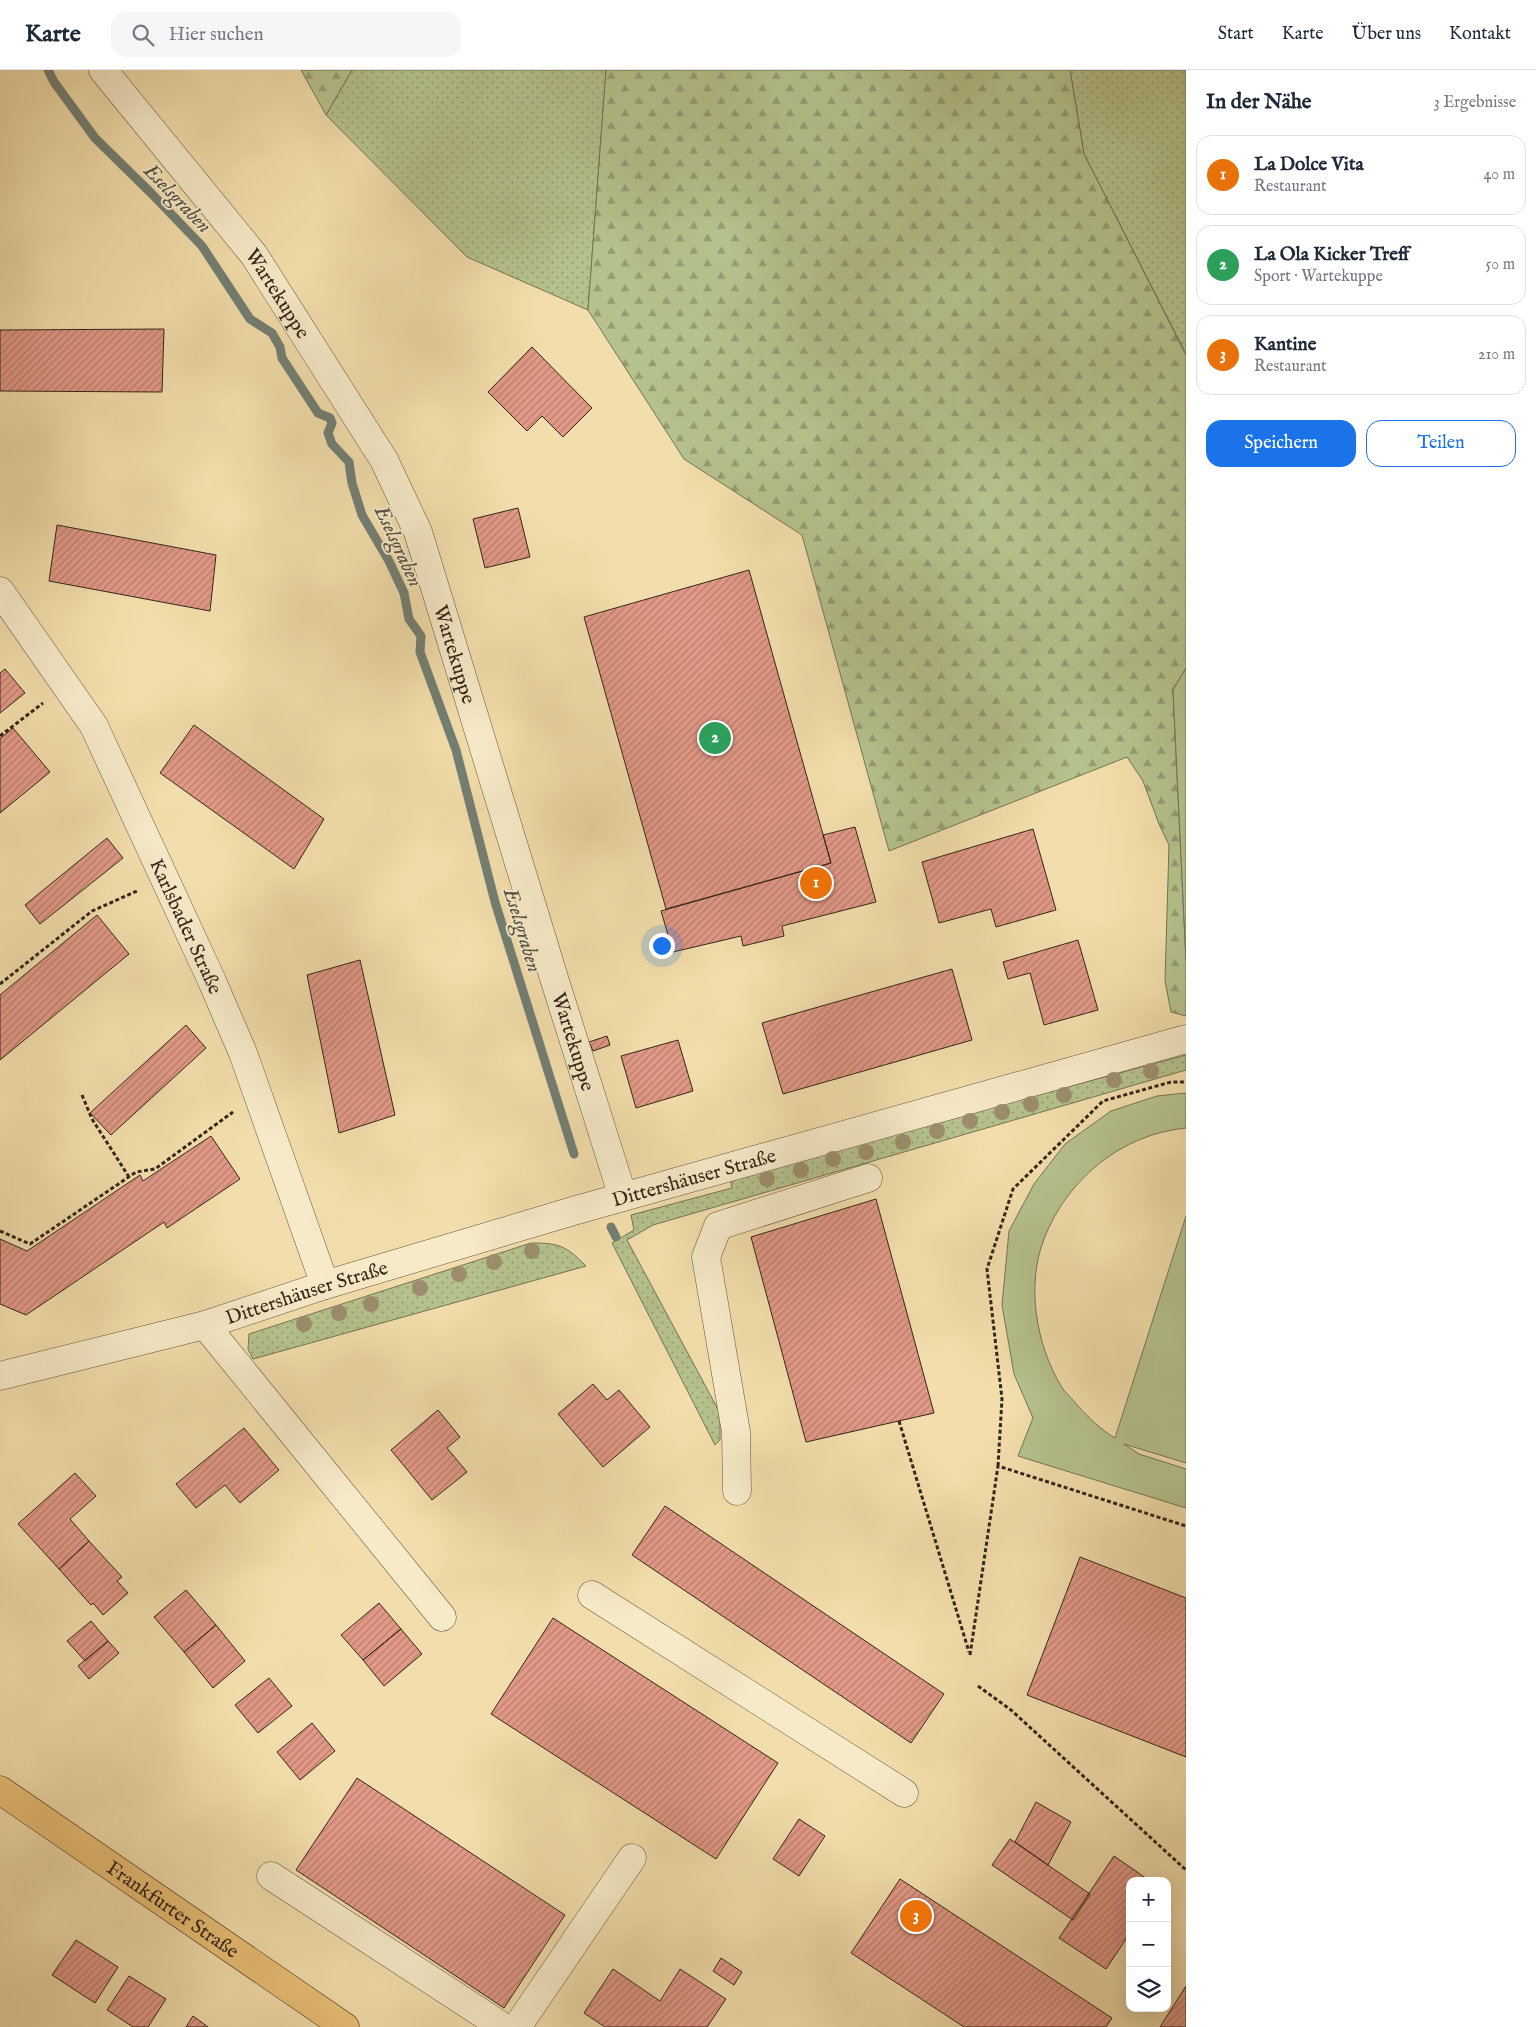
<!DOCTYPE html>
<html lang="de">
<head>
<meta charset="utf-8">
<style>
	:root { --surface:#fff; --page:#f6f6f7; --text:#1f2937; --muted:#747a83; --line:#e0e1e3; --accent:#1a73e8 }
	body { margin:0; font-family:"IM FELL English",serif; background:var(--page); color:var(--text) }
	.controls { position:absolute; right:15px; bottom:15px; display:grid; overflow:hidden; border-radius:10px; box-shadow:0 5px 20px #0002 }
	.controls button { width:45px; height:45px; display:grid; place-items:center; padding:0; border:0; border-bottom:1px solid var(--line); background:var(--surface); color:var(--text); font:25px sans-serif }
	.you { position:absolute; left:661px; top:875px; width:18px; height:18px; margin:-12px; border:4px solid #fff; border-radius:50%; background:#1a73e8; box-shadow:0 0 0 8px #1a73e833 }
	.badge { display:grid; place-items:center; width:32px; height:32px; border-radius:50%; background:var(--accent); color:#fff; font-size:16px; font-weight:700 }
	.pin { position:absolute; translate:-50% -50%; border:2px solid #fff; box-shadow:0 1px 5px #0006 }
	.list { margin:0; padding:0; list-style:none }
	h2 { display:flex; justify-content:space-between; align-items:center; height:65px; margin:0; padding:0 20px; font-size:21px }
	h2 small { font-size:16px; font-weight:400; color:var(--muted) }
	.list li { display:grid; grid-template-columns:32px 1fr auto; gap:15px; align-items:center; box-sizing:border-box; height:80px; margin:0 10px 10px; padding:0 10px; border:1px solid var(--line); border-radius:15px }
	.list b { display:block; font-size:19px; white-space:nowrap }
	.list p { margin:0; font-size:16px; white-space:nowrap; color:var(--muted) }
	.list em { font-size:16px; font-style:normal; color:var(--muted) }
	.actions { display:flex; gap:10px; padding:15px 20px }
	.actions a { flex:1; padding:11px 0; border:1px solid var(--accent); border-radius:15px; text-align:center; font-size:18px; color:var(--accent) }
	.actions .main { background:var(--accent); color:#fff }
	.icon { flex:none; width:28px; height:28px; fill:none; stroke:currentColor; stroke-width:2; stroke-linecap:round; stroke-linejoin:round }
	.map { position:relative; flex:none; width:1186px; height:1957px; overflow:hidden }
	header { display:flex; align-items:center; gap:30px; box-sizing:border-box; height:70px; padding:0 25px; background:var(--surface); border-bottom:1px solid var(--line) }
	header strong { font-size:24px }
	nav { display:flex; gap:28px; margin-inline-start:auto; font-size:18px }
	.search { width:350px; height:45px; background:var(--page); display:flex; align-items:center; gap:12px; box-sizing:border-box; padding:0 18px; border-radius:15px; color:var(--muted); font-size:19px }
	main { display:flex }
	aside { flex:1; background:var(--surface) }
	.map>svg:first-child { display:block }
</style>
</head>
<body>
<header>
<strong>Karte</strong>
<div class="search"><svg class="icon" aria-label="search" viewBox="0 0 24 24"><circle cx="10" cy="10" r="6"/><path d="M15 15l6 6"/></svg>Hier suchen</div>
<nav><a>Start</a><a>Karte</a><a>Über uns</a><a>Kontakt</a></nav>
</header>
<main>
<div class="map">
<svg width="1186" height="1957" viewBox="0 0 1186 1957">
	<defs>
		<pattern id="grass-dots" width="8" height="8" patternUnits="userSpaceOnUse" patternTransform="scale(1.25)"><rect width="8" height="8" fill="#b5c28d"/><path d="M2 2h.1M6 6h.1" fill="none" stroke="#949d72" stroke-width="1.8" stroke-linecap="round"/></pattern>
		<pattern id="forest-firs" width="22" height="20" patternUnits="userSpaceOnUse" patternTransform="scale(1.25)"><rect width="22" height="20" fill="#b5c28d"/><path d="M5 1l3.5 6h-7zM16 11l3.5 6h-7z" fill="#949d72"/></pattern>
		<pattern id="building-hatch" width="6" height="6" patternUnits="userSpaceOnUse" patternTransform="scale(1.25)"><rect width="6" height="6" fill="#e29987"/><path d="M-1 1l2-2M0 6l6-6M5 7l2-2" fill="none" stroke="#b87d6e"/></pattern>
	</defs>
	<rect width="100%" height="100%" fill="#f2deac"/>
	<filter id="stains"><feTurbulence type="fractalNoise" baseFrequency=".004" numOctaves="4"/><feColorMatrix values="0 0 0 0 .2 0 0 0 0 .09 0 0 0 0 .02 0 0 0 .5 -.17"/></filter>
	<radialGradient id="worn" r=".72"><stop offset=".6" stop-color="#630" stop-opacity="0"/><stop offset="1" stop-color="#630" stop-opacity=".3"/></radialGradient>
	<path fill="url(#grass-dots)" stroke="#757454" d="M352,0H606L588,240L467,187L326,45Z
		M1070,0H1186V284L1084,84Z
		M1186,985V1000L653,1155L627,1170L720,1343V1370L715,1375L612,1173L634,1160L631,1145L732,1118L730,1108Z
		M531,1173C560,1173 566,1176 586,1196L253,1289L248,1279L249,1264Z"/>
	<path fill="url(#forest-firs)" stroke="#757454" d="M301,0H352L326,45Z
		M606,0H1070L1084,84L1186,285V598L1173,620L1186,891V946L1171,942L1165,911L1169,775L1159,754L1143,711L1127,687L889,781L802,465L684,389L588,240Z"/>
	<path fill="#b5c28d" stroke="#757454" d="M1186,598V891L1173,620Z
		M1186,1023V1058C1122,1064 1067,1109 1044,1169C1026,1215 1036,1274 1061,1316C1065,1323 1073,1329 1078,1336C1090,1349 1100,1359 1115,1368L1186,1146V1393L1124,1374L1139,1384L1186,1399V1438L1018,1386L1033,1348L1014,1304L1002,1235L1009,1161L1034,1114L1065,1074L1111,1041L1157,1026Z"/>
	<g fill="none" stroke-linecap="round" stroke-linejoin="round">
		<path stroke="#737f74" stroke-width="9" d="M48,0L54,12L95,68L151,123L202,176L250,249L272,263L280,277L282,288L318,343L330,348L332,353L328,363L332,374L349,392L352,413L362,445L389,491L404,523L409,549L421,566L420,582L456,680L495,832L574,1084
			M611,1157L616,1167"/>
	</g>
	<path fill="url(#building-hatch)" stroke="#35251a" d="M164,259L162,322L0,321V260Z
		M532,277L592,338L563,367L542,346L527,361L488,322Z
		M518,438L530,487L485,498L473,449Z
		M57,455L216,485L210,541L49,511Z
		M749,500L831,793L666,839L584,547Z
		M5,599L25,623L0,643V603Z
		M194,655L324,749L294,799L160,703Z
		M13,658L50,702L0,743V669Z
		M855,757L876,832L782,856L784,866L743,876L741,866L673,882L661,841L831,793L823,765Z
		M1033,759L1056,840L996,857L991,839L939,853L922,792Z
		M107,768L123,788L40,854L25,835Z
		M97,845L129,884L0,990V925Z
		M1078,870L1098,940L1044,955L1030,903L1008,909L1003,892Z
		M360,890L395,1045L339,1063L307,905Z
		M952,899L972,970L783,1024L762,953Z
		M186,955L206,978L111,1065L90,1043Z
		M607,966L610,975L593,981L589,972Z
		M678,970L693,1021L636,1038L621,986Z
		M211,1066L240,1109L167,1158L164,1152L26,1245L0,1234V1169L27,1181L140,1105L143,1111Z
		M876,1129L934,1343L806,1372L751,1167Z
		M593,1314L607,1330L619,1320L650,1357L603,1397L558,1344Z
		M438,1340L460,1367L447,1378L467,1402L432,1430L391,1380Z
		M244,1358L279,1400L240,1433L225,1415L196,1438L176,1414Z
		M75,1403L96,1426L70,1449L89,1471L59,1499L18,1454Z
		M665,1436L944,1624L911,1673L632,1485Z
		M89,1471L122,1507L117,1511L128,1523L103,1545L93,1533L91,1535L59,1499Z
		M1080,1487L1186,1528V1687L1027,1625Z
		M186,1520L216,1555L184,1582L154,1547Z
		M379,1533L401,1559L363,1590L341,1565Z
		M553,1548L778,1693L716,1789L491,1644Z
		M91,1551L108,1571L85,1591L67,1571Z
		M216,1555L245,1591L213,1618L184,1582Z
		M401,1559L422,1584L384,1616L363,1590Z
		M108,1571L119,1583L89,1609L78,1596Z
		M269,1608L292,1636L258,1663L235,1635Z
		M312,1653L335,1681L300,1710L277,1682Z
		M357,1708L565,1845L504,1938L296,1800Z
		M1036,1732L1071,1752L1048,1795L1015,1772Z
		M799,1749L825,1766L799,1806L773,1789Z
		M1010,1769L1090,1824L1073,1850L992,1795Z
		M1114,1786L1150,1811H1130V1863L1106,1899L1059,1868Z
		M900,1809L1112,1948L1106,1957H964L851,1883Z
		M76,1870L118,1897L95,1933L52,1905Z
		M721,1888L742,1902L734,1915L713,1901Z
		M613,1899L660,1931L680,1899L726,1929L707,1957H605L584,1943Z
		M129,1906L166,1929L148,1957H133L107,1940Z
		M1186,1916V1957H1160Z
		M193,1946L208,1957H186Z"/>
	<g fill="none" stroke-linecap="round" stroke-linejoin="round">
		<g stroke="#64533e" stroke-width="29">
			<g id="minor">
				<path id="s1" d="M103,0L254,185L384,390L418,462L554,908L623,1127"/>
				<path id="s2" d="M0,521L94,656L212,911L243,983L325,1215"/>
				<path d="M205,1255L442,1547"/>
				<path id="s3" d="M0,1306L205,1255L325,1215L573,1141L1186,969"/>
				<path d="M737,1421L736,1362L706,1187L718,1156L868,1108"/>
				<path d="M592,1525L904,1723"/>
				<path d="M271,1806L503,1957"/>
				<path d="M517,1957L632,1788"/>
			</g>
		</g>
		<g stroke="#35251a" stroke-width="29">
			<g id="major">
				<path id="s4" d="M0,1720L345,1957"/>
			</g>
		</g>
		<path stroke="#35251a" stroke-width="3" stroke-dasharray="4 2.5" stroke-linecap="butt" d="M0,666L43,633
			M0,914L92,841L137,821
			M82,1025L92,1049L129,1107
			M0,1161L30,1174L136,1102L155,1099L233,1042
			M899,1351L969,1582
			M998,1396L1002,1329L987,1199L1013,1119L1103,1031L1171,1012H1186
			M970,1585L998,1396L1186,1456
			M978,1616L1011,1640L1186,1800"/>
		<use href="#minor" stroke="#f7eac9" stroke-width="28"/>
		<use href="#major" stroke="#e9bf76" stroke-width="28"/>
	</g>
	<g fill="#9c8e6c">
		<circle cx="1151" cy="1001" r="8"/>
		<circle cx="1114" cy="1010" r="8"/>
		<circle cx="1064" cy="1025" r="8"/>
		<circle cx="1031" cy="1034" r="8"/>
		<circle cx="1002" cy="1042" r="8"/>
		<circle cx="970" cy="1051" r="8"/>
		<circle cx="937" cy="1061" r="8"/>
		<circle cx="903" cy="1072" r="8"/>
		<circle cx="866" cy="1082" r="8"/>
		<circle cx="833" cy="1089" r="8"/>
		<circle cx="801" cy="1100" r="8"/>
		<circle cx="767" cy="1109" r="8"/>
		<circle cx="532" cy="1181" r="8"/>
		<circle cx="494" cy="1192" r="8"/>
		<circle cx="459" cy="1204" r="8"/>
		<circle cx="420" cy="1218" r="8"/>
		<circle cx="371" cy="1234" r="8"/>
		<circle cx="339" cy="1243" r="8"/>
		<circle cx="304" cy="1254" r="8"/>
	</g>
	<g text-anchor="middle" stroke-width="4" stroke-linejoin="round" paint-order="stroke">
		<g font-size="20" fill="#35251a" stroke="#f7eac9">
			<text dy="7" stroke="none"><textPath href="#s1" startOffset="284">Wartekuppe</textPath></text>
			<text dy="7" stroke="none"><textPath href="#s1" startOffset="689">Wartekuppe</textPath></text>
			<text dy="7" stroke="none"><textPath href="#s2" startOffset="385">Karlsbader Straße</textPath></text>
			<text dy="7" stroke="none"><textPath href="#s1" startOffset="1094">Wartekuppe</textPath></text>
			<text dy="7" stroke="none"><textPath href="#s3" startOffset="722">Dittershäuser Straße</textPath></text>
			<text dy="7" stroke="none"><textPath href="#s3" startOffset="318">Dittershäuser Straße</textPath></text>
			<text dy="7" stroke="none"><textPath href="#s4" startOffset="210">Frankfurter Straße</textPath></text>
		</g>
		<g font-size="21" font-style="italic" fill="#545247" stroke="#f7eac9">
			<text transform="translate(178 128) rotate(46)" y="7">Eselsgraben</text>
			<text transform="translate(399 476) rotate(65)" y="7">Eselsgraben</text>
			<text transform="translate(523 860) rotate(73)" y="7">Eselsgraben</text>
		</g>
	</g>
	<rect width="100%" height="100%" filter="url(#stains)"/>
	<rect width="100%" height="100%" fill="url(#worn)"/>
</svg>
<div class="controls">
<button>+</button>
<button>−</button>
<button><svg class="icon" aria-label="layers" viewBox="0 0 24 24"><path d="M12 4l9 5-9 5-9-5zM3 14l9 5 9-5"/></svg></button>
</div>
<div class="you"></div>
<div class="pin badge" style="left:816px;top:813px;background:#e8710a">1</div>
<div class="pin badge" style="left:715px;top:668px;background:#2e9e5b">2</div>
<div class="pin badge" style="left:916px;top:1846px;background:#e8710a">3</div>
</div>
<aside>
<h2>In der Nähe<small>3 Ergebnisse</small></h2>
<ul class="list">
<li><span class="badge" style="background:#e8710a">1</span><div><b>La Dolce Vita</b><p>Restaurant</p></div><em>40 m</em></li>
<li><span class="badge" style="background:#2e9e5b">2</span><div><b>La Ola Kicker Treff</b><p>Sport · Wartekuppe</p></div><em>50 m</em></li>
<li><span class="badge" style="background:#e8710a">3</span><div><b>Kantine</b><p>Restaurant</p></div><em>210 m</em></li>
</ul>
<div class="actions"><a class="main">Speichern</a><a>Teilen</a></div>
</aside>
</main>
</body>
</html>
